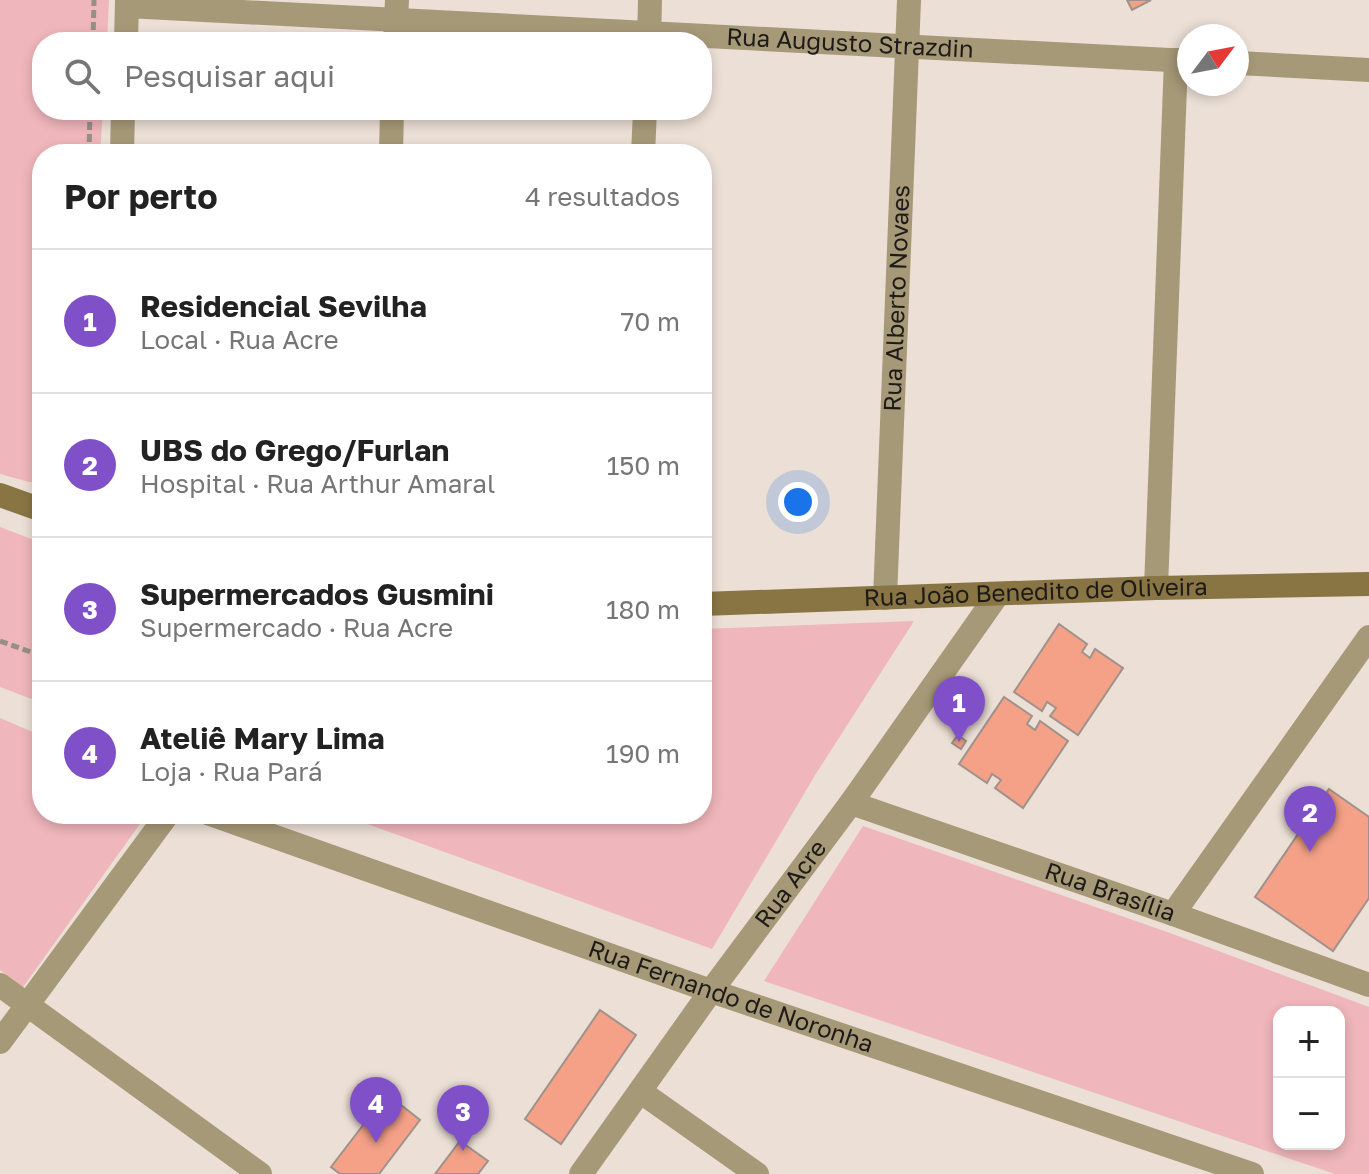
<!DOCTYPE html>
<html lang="pt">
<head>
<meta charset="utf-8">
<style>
	:root { --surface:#fff; --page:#f2f2f2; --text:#222; --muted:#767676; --line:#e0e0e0; --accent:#8050c9 }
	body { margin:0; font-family:"Golos Text",sans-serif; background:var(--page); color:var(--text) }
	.controls { position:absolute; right:24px; bottom:24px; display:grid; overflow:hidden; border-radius:16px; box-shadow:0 4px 12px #0003 }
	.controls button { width:72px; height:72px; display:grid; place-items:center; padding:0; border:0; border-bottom:2px solid var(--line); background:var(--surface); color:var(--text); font:40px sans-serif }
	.compass { position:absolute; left:1177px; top:24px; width:72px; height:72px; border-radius:50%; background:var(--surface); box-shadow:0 4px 12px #0003; rotate:58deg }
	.you { position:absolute; left:798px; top:502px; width:28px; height:28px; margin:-20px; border:6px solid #fff; border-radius:50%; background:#1a73e8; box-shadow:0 0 0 12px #1a73e833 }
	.badge { display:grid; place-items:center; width:52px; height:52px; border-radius:50%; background:var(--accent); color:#fff; font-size:26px; font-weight:700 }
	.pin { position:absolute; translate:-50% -66px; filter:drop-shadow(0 2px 4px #0008) }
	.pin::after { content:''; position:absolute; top:42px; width:28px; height:24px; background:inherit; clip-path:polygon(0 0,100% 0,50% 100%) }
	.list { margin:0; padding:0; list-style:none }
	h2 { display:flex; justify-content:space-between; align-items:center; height:104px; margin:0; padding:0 32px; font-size:34px }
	h2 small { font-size:26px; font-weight:400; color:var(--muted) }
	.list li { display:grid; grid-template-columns:52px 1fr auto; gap:24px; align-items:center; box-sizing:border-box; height:144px; padding:0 32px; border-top:2px solid var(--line) }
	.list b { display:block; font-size:30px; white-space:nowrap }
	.list p { margin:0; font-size:26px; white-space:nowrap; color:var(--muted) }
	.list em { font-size:26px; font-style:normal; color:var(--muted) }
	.icon { flex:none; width:44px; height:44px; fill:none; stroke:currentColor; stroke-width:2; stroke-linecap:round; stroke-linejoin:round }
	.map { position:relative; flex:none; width:1369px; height:1174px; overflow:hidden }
	.search { position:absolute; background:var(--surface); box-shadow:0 4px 12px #0003; left:32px; top:32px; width:680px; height:88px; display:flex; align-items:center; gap:20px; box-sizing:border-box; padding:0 28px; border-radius:32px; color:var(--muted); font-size:30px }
	.panel { position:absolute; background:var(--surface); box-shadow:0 4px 12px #0003; left:32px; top:144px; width:680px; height:680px; border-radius:32px }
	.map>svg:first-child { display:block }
</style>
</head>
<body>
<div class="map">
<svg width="1369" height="1174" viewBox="0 0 1369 1174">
	<rect width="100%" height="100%" fill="#ebdfd6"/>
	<path fill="#efb6bb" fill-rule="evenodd" d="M0,0H109L107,42H42V110H103L100,154H42V482H29L0,474Z
		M0,527L42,543V703L0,687Z
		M914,621L817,772L712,949L340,814H702V629Z
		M0,718L42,736V814H147L23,987L0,970Z
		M863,826L1170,933L1369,1007V1174H1335L764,981ZM1339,1012V1144H1279V1012Z"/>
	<path fill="#f4a187" stroke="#9f918c" stroke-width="2" d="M1127,0H1151L1132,10Z
		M1059,624L1087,644L1082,652L1090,658L1095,649L1123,668L1078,735L1050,716L1056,708L1047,702L1042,711L1014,692Z
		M1004,697L1032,716L1027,724L1035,730L1040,721L1068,741L1023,808L995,788L1001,780L992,774L987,783L959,764Z
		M958,735L966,741L961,749L952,743Z
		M1329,789L1369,817V898L1333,951L1255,897Z
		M600,1010L636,1035L561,1144L525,1119Z
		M387,1094L420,1120L379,1174H340L331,1167Z
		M460,1141L488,1161L478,1174H435Z"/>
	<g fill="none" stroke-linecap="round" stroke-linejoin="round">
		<path stroke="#978e87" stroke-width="5" stroke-dasharray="8 4" stroke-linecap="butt" d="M93,42L94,0
			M89,154L90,110
			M0,641L42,656"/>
		<g stroke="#a69978" stroke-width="24">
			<path id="s1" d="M127,6L1189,61"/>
			<path d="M126,42L127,0"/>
			<path d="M395,42L397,0"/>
			<path d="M649,42L650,0"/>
			<path d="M1237,63L1369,70"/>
			<path d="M122,154L123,110"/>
			<path d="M391,154L392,110"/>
			<path d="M643,154L645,110"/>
			<path d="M1156,588L1176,60"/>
			<path id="s2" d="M885,598L909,0"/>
			<path id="s3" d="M851,803L1173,914L1369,985"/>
			<path id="s4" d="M210,814L711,991L1252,1174"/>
			<path d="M1173,914L1369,637"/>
			<path d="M0,985L260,1174"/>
			<path d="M0,1042L168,814"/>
			<path d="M641,1092L757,1174"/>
			<path id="s5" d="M581,1174L711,991L851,803L998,594"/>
		</g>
		<g stroke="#897543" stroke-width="24">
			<path d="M0,495L42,510"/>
			<path id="s6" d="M702,604L1156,588L1369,584"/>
		</g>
	</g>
	<g text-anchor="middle" stroke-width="6" stroke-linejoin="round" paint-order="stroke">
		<g font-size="24" fill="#1e1a17" stroke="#fff">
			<text dy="8" stroke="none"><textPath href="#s1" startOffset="724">Rua Augusto Strazdin</textPath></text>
			<text dy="8" stroke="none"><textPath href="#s2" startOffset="300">Rua Alberto Novaes</textPath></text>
			<text dy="8" stroke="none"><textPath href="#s6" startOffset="334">Rua João Benedito de Oliveira</textPath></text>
			<text dy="8" stroke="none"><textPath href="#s5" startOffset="358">Rua Acre</textPath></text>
			<text dy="8" stroke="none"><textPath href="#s3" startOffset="274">Rua Brasília</textPath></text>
			<text dy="8" stroke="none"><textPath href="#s4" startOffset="552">Rua Fernando de Noronha</textPath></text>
		</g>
	</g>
</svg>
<div class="controls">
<button>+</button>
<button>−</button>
</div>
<svg class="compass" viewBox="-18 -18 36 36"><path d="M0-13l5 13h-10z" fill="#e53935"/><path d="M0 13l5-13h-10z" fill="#767676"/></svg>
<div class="you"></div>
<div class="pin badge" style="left:959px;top:742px">1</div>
<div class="pin badge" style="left:1310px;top:852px">2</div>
<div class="pin badge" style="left:463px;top:1151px">3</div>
<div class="pin badge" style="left:376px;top:1143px">4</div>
<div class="search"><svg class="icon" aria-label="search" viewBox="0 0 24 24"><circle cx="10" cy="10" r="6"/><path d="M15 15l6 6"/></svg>Pesquisar aqui</div>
<section class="panel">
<h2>Por perto<small>4 resultados</small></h2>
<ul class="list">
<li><span class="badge">1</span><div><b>Residencial Sevilha</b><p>Local · Rua Acre</p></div><em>70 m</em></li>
<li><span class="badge">2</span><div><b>UBS do Grego/Furlan</b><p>Hospital · Rua Arthur Amaral</p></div><em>150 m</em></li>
<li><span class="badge">3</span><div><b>Supermercados Gusmini</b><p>Supermercado · Rua Acre</p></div><em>180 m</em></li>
<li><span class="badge">4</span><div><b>Ateliê Mary Lima</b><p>Loja · Rua Pará</p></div><em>190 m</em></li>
</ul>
</section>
</div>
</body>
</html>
